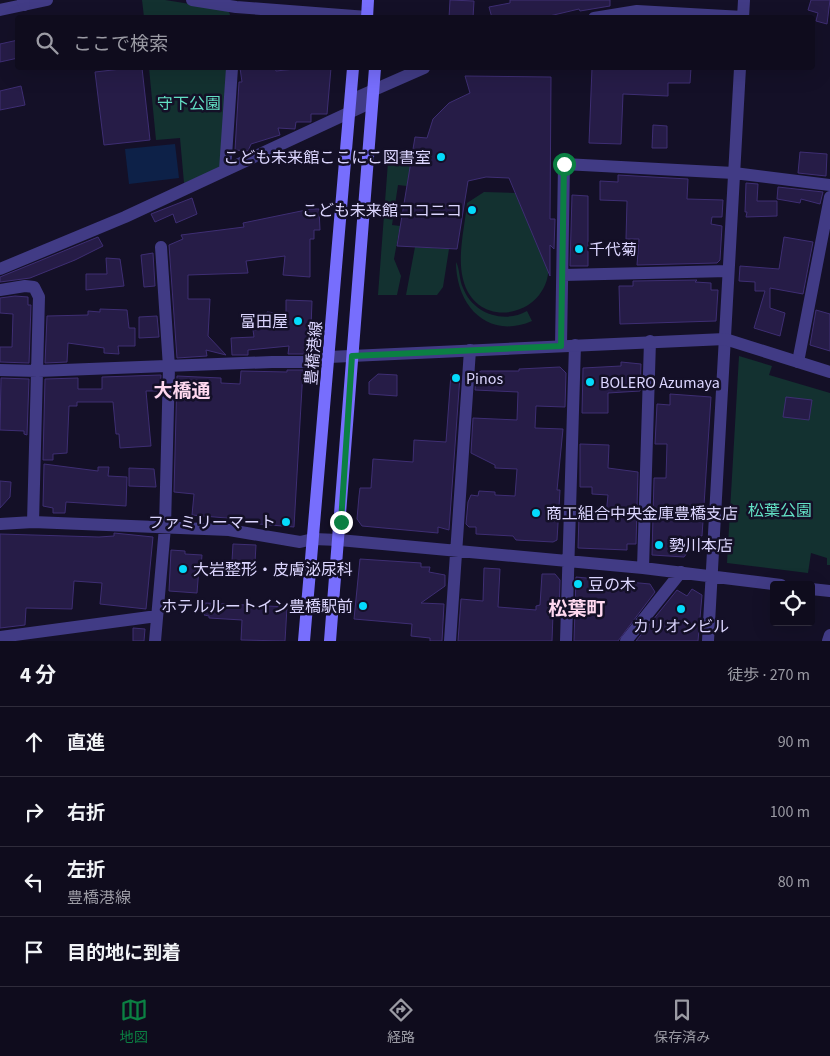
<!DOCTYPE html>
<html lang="ja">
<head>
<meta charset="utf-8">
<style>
	:root { --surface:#0f0c1d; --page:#181526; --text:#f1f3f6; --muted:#9b9ba4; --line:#2f2c3b; --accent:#0b8043 }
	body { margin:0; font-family:"Source Sans 3","Noto Sans JP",sans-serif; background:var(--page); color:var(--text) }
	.controls { position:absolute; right:15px; bottom:15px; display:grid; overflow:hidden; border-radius:5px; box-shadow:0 5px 20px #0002 }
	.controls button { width:45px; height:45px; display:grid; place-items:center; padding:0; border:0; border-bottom:1px solid var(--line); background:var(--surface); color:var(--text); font:25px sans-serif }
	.stop { position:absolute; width:15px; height:15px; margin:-11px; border:4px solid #0b8043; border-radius:50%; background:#fff }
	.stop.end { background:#0b8043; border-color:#fff; box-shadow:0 1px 5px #0008 }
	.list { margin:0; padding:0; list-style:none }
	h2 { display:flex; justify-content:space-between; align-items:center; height:65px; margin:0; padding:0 20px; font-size:21px }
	h2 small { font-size:16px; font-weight:400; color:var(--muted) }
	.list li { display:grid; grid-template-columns:32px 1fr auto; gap:15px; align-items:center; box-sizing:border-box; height:70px; padding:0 20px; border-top:1px solid var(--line) }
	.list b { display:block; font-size:19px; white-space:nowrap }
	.list p { margin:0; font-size:16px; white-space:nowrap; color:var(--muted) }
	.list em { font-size:16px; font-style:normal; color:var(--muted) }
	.icon { flex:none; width:28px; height:28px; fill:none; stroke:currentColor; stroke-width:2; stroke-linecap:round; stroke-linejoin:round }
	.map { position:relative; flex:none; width:830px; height:641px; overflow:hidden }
	.search { position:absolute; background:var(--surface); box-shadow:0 5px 20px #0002; left:15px; right:15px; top:15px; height:55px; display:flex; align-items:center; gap:12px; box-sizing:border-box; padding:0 18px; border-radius:5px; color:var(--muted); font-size:19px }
	.sheet { height:345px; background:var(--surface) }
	nav { display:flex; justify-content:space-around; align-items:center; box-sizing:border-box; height:70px; border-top:1px solid var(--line); background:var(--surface); font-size:14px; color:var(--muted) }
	nav a { display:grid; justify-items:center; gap:2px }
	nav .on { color:var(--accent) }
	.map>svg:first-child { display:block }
</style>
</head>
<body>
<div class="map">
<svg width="830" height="641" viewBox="0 0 830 641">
	<rect width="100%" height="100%" fill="#141027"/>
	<path fill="#133130" d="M142,0H165L228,10L231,17H144Z
		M149,68H228L222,167L184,183L180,138L156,140Z
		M413,149L407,186L398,185L392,225L400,226L394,259L401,276L397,295H378L388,162Z
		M484,192L515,193C523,207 544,240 547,254C561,314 477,337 463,279C457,256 465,226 467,203Z
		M415,247L449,249L443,287L437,295H406Z
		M456,262C460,269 459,280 463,288C473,314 504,324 527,311L532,321C488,340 456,306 456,262Z
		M739,356L772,366L769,375L830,393V565H827V558L811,553L808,573L727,563Z"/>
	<path fill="#0d2148" d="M175,144L179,178L129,184L125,149Z"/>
	<path fill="#261c47" stroke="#3e2e73" d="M450,0L474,1L473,18H449Z
		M510,0H610V6L580,11L579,9L541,18H492L489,7L510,3Z
		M811,0H830L827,24L816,21L818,13L808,10Z
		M18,40V58L0,62V44Z
		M130,68H142L150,140L104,145L95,72Z
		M240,68H275L276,71L295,69V68H331L327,114H311V122H296L295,129L278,128L280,135L251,144L248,151L235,150L239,82H242Z
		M592,68H691L690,83H668V96L623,94L621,144L589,143Z
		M465,76L551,77L550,219H555L554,249L550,245V276L509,178L486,177L468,181L457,249L397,246L415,137L427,138L433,119L449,103L470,93Z
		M21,86L25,105L0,110V91Z
		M653,125L667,126V148H652Z
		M800,152L827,154L826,176L798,173Z
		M618,175L688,179L687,199L723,200L722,217H712L711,224L722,226L720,260L717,263L637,265L639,239H626L627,201L600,200V181L618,182Z
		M746,183L758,184L757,201H777V216L746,217L747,212H745Z
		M778,187L823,192L820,204L801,199L800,203L777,199Z
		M572,195L588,196V266H570Z
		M192,198L197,214L176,223L173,214L155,222L151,214Z
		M311,209H319L320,230H314V239H310V277L283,275L285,256L246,261L248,273L188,275V299H210L208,336L226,355L206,350L207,356L177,358L169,245L183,239L181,235L244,227L243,223Z
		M98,237L103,246L75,260L30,278L0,282V277Z
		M784,237L813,242L803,294L770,288V308L785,313L780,336L754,328L765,291H755V282L739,281L740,266L779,269Z
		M153,253L155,286L144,287L141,255Z
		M106,258L120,259L124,286L86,290V274H107Z
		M697,280L695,282L711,283V290H718L716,321L620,324L619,286H633V281Z
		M15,296L28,297V305H31L29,363L0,362V347H12L13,314L0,313V298Z
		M286,300L312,301L310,354H288L289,346L248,350V355H232L231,338L254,337L253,330L267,329V312L286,314Z
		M100,309L127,310L129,328H135V346H118L119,354L104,353V348L68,343L67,362L45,363L47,316L88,315V311L100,312Z
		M816,310L830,314V351L810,345Z
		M157,316L159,337L139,338V317Z
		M621,362L641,364L640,391L608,393V413H582L583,368L621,366Z
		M560,367L566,373L565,407L536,406L535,428L563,429L557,490H560L557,540L553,542L516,540L513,536L476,534V527H469L466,524L468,502L471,495L478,496L479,491L495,492V495L515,496L517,469L495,468V465L471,453L473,418L517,420L518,392L475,390L476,374L481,371H519V369Z
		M287,370H303L294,527L259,524L260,521L192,515L194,494L174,492L177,376L221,378V383L240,384L241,371L287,372Z
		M378,374L397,375V396L369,394V382Z
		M451,374L460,376L449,530L438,527V533L362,526L357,519L359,496L360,488H371L373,459L413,462L414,440L446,442Z
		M161,375L160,391H146L151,446L120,448L119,434H116L113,402H77V406H69L67,453L53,454V460H43L45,379L78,378V389H102V377Z
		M1,378L29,379L27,435L24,434V431L0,430Z
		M670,394L711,397L702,536H700L684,557L652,555L654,478H666L667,444H655L657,404L670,405Z
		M786,397L812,400L809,420L783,417Z
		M580,444L609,445L608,468L638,472L636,544H627V550L578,548L579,515L606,516L608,495L592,494V487H580Z
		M44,464L98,471V467H109L108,476L127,477L126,506L66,502L65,513H53V508L43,506Z
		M129,468L154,469L156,487L129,486Z
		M0,481L11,482L10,497L0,508Z
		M114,533L153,537L146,609L100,604L102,583L74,581L72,609L26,608L25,625L0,628V534L99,537L114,536Z
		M233,544L256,545L255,562L232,561Z
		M171,550L185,551V554L202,555L201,567H199L197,593L169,591Z
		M360,559L421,563V567H430L429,572L445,575V586L421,603L444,604L442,641H430V638L411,636L412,624L354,619Z
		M484,568L500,569L498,607L536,610V606L540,605L542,574H555L560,580L559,615L553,614L552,641H458L461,599L483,601Z
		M576,577L650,584L655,592L618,641H574Z
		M692,589L702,595L698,641H636L677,590L687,596Z
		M205,603L287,607L285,641L241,640L242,620L209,618V616L204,615Z
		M133,628L145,629L144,641H133Z"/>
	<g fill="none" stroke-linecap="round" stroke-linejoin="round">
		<path stroke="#413b85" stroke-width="12" d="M192,0L236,7L367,17
			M0,10L47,0
			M594,18L637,11L743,17
			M743,18L744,0
			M351,100L424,68
			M225,170L232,68
			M0,269L125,217L372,102
			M563,275L728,271
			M0,290L25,286L34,287L39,297L33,522
			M561,346L564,164L734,173L830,185
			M798,362L830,197
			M0,370L38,371L272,362H316L329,357
			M0,524L33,522L229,530L300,542L313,539L339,540L643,568L781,585
			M643,568L650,341
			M811,589L830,591
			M0,637L157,616
			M155,641L165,527L169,367L161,247
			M450,641L470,350
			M566,641L575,345
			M626,641L681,572
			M708,641L740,68"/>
		<path stroke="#413b85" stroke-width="12" d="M23,0L24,5
			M329,357L725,339L830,372
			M828,641L830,635"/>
		<path stroke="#776efd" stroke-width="12" d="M367,18L368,0
			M304,641L353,68
			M330,641L375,68"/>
	</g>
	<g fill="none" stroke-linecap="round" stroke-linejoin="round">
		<path stroke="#0b8043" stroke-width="6" d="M341,522L352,356L561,346L564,164"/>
	</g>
	<g fill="#04dbfc" stroke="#141027" stroke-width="2">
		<circle cx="441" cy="157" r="5"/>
		<circle cx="472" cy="210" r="5"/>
		<circle cx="579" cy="249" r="5"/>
		<circle cx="298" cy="321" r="5"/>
		<circle cx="456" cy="378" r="5"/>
		<circle cx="590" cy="382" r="5"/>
		<circle cx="536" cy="513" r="5"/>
		<circle cx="286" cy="522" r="5"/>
		<circle cx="659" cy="545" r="5"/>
		<circle cx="183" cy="569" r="5"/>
		<circle cx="578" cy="584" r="5"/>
		<circle cx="363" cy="606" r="5"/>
		<circle cx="681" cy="609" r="5"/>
	</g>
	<g text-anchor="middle" stroke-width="5" stroke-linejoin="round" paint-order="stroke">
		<g font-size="16" fill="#62dfc4" stroke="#141027">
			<text x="189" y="109">守下公園</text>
			<text x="780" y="516">松葉公園</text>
		</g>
		<g font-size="16" fill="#dcd6ff" stroke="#141027" text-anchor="start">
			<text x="431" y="163" text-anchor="end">こども未来館ここにこ図書室</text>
			<text x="462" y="216" text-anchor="end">こども未来館ココニコ</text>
			<text x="589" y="255">千代菊</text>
			<text x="288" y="327" text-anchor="end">富田屋</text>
			<text x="466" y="384">Pinos</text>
			<text x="600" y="388">BOLERO Azumaya</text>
			<text x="546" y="519">商工組合中央金庫豊橋支店</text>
			<text x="276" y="528" text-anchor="end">ファミリーマート</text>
			<text x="669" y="551">勢川本店</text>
			<text x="193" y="575">大岩整形・皮膚泌尿科</text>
			<text x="588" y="590">豆の木</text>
			<text x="353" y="612" text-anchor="end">ホテルルートイン豊橋駅前</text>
			<text x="681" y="632" text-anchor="middle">カリオンビル</text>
		</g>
		<g font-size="16" fill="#dcd6ff" stroke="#141027">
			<text transform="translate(313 353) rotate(-85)" y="6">豊橋港線</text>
		</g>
		<g font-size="19" font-weight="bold" fill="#ffd8ef" stroke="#141027">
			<text x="182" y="397">大橋通</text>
			<text x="577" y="615">松葉町</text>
		</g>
	</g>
</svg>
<div class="controls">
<button><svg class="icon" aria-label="locate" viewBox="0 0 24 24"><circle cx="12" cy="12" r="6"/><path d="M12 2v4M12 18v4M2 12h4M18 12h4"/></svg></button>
</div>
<div class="stop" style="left:564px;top:164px"></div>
<div class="stop end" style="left:341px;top:522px"></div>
<div class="search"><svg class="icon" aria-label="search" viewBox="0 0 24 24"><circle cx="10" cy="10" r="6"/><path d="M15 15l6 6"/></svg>ここで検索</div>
</div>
<section class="sheet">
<h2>4 分<small>徒歩 · 270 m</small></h2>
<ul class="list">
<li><svg class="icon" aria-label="ahead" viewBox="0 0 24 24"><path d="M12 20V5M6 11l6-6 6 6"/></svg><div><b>直進</b></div><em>90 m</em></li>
<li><svg class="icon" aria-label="right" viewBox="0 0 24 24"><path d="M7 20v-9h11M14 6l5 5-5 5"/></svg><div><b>右折</b></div><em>100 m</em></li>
<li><svg class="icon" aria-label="left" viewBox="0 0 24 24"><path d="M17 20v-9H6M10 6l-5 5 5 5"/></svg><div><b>左折</b><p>豊橋港線</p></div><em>80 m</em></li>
<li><svg class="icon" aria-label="arrive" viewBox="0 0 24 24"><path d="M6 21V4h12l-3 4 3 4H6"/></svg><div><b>目的地に到着</b></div></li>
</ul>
</section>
<nav>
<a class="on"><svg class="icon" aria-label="map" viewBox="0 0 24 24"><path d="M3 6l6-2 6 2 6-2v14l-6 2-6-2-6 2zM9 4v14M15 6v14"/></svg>地図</a>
<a><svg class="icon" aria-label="directions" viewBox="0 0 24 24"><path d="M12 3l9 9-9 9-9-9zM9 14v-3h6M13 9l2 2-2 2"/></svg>経路</a>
<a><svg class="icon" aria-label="saved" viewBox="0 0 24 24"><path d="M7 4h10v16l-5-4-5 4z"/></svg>保存済み</a>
</nav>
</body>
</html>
